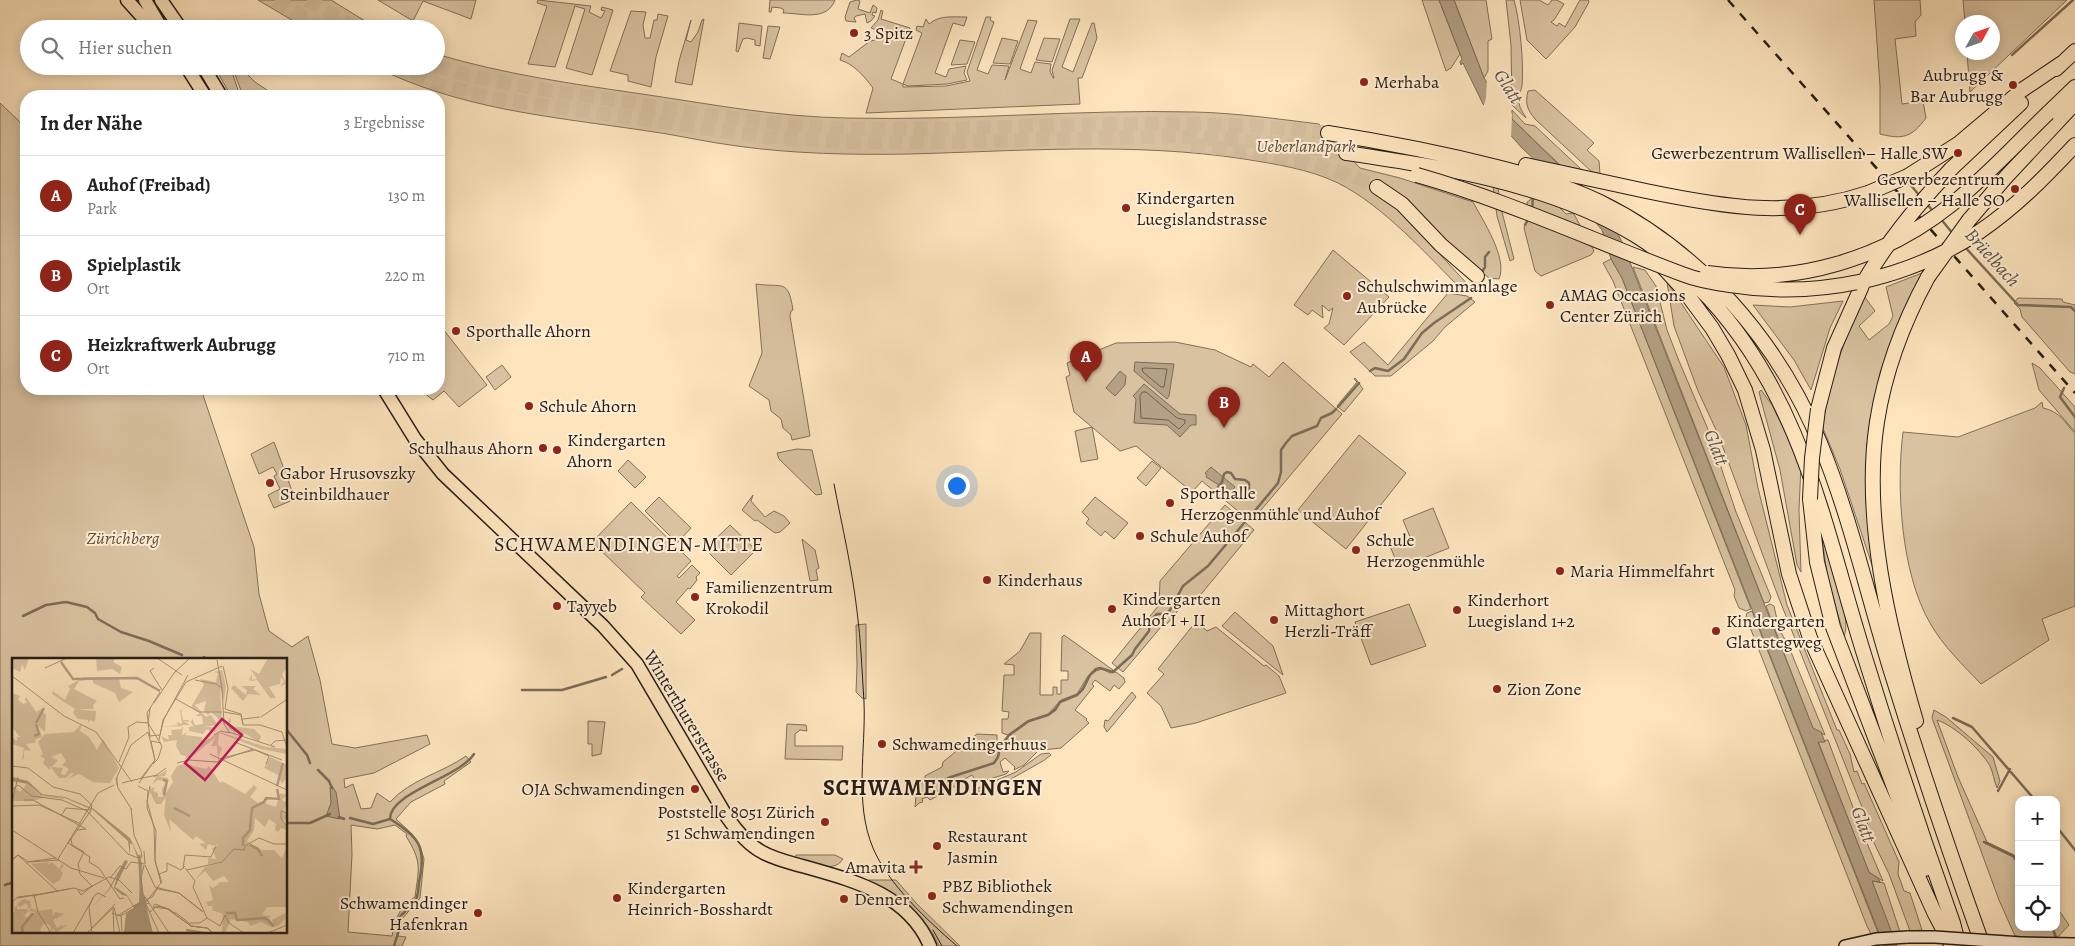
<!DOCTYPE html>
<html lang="de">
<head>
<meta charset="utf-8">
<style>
	:root { --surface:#fff; --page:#f6f6f6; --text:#222; --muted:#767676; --line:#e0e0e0; --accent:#8f2418 }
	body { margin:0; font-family:Alegreya,serif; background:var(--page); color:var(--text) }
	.controls { position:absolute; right:15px; bottom:15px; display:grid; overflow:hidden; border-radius:10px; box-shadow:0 2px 12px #0003 }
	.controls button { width:45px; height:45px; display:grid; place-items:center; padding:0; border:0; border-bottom:1px solid var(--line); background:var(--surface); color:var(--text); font:25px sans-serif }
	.compass { position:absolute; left:1955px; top:15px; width:45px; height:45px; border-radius:50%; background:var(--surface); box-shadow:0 2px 12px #0003; rotate:50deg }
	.you { position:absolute; left:956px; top:485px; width:18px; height:18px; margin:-12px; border:4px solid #fff; border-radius:50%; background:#1a73e8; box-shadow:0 0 0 8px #1a73e833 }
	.badge { display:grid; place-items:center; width:32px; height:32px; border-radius:50%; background:var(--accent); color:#fff; font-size:16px; font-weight:700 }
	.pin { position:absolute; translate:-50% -41px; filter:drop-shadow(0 1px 2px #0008) }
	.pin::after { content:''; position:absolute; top:26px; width:18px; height:15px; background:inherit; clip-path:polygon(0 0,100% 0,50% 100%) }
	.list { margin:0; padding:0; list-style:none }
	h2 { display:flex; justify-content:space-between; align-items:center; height:65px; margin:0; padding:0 20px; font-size:21px }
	h2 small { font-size:16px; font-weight:400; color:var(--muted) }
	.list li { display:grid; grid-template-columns:32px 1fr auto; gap:15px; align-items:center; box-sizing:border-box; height:80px; padding:0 20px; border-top:1px solid var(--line) }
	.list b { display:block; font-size:19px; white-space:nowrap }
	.list p { margin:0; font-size:16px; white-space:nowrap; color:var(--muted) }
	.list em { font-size:16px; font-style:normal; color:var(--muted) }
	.icon { flex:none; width:28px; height:28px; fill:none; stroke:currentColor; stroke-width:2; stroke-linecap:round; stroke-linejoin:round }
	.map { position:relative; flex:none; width:2075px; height:946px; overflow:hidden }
	.search { position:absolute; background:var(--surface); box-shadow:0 2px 12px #0003; left:20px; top:20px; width:425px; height:55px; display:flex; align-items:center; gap:12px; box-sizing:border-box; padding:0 18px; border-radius:28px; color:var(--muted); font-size:19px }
	.panel { position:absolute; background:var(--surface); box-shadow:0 2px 12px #0003; left:20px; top:90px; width:425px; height:305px; border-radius:20px }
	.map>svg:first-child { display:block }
</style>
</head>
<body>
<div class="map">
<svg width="2075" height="946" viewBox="0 0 2075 946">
	<rect width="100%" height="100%" fill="#fde4bd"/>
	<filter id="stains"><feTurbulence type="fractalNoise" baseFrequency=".004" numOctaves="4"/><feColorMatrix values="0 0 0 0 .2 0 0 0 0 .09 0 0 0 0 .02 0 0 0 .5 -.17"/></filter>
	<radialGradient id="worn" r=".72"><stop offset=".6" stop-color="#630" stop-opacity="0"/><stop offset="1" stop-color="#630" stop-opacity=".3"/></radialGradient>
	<path fill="#d9c2a0" stroke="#80705a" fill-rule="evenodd" d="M258,0H331L378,29H307Z
		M378,0H476L471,19L423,1L413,21Z
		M538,0L591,6L589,12L601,18L605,11L601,10L602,7L613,10L592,75L566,68L585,9L575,6L555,67L528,64L547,6L537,3Z
		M770,0H835C827,22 800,13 783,13L784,10L781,8L772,7L771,12H769Z
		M857,0L860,1L858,9L870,13L873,5L877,8L876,13L873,12L872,15L875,16L871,21L867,23L865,14L856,16L854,18L856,22L846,21L845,17L850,2Z
		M1422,0H1439L1460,54L1451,68L1446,71Z
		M1454,0H1486L1492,39L1488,41V71L1484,78Z
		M1506,0H1514C1520,21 1524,64 1522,86C1521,91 1518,95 1519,101C1519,108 1523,112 1526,118L1512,105L1511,45Z
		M1520,0H1539L1548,5L1552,0H1557L1564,4L1554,20L1551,22L1557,26L1559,23L1565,27L1580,0H1588L1589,2L1575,27L1546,59L1527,40Z
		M1874,0H1920L1921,15L1915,22L1916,36L1895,39L1902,104L1923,101L1926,118C1912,137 1903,140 1880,134V86Z
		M1963,0H2067L1970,92L1967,53L1992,52V22H1965Z
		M881,10L883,11L881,19L910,28L891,79L903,84L922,33L916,30L917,26L923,27L926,19L929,24C939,15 953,17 967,17L964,26L953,23L935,73L946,77L949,69L966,66L964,73L967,80L947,84L908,86L903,84V87L946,86L970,81L967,72L986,17H991L990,20L994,22L977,70L988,74L992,65L1009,66L1005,80L1028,20L1037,21L1020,69L1031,73L1035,62L1051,64L1050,71L1053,78H1054L1052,70L1070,19H1080L1062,67L1073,72L1092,23H1094L1097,38L1082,78H1078L1080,104L866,113L873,88C864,76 854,64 840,60L842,53L849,57L870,41L875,40L879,31L871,28L878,20Z
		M631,11L646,12L643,25L645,38H650L654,20H657L658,14L668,16L656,57L651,87L628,81V75L610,71Z
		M704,19L692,85L675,82L679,61L691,20L686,40L691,42L698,32L702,20Z
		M739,23L762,26L760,46L755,45V40L747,38L743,39L738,52L736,51Z
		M768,26L780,27L770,59L763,58Z
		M1002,38L1018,41L1010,64L993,63Z
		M1044,38L1060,39L1052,62L1036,60Z
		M960,40L975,42L967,64L951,65Z
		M436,54C503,74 573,84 642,94C710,104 778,117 846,118C962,121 1079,109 1195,112C1236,113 1278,119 1319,124L1360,168L1400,178L1473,202C1483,221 1508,258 1499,279L1489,278L1484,274L1381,190L1470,287L1464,292C1428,256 1384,206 1338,183C1309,169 1275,164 1244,159C1133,142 1021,151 910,154C853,155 794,154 737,146C705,142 673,134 641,130C546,116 460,109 373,66H436Z
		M214,66H230L240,96H231Z
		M232,66H239L255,82L276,96H243Z
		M1535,90L1594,143L1587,150L1599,161L1600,174L1592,172L1535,119C1527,109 1525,104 1528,91Z
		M0,103L18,120L26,131V389H201L254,547L259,594L269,631L292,647L308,636L320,680L332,744L355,748L427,735L430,744L374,773L344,779L345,788L353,784L361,809L371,808L377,793L390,802C411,779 442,773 466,756L471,762L444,781L445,784L411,802L396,819L411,833L420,846L424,859L420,898L402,919L398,936L406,937L402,946H0ZM14,660H286V932H14ZM351,825L377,829L395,825L407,834L406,836C422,862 419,867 415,897C399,908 396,917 392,936L348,932L352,854Z
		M1512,110L1525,124L1535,126L1582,170L1560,165L1512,119Z
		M1493,186L1498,188L1502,212L1514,259L1510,261L1497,216Z
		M1539,187L1566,214L1573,213L1575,216L1594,251L1591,255L1541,276L1535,271L1524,228L1528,215L1527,202L1529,201Z
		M1333,250L1389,297L1344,345L1324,328L1329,324L1333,308L1329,311L1322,305L1323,318L1312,310L1308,315L1294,305Z
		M1611,259L1622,278L1751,609L1746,611L1739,608L1734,596L1735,590L1613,281L1603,263Z
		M1633,267L1645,270L1656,286L1667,330L1679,361L1710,434L1736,512L1771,597L1769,602L1764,603Z
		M1922,273L1899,321L1880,373L1867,444L1866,500L1874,571L1840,469L1822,426L1832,379L1848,332L1864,296L1875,311L1859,326L1869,340L1889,324L1893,316L1886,287Z
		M1667,282L1724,367L1746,425L1758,488L1787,605L1837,730H1839L1850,754L1854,772L1857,771L1862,784L1864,783L1899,862L1898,874L1904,891L1910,893L1922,930L1910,931L1889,874L1874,843L1862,807L1778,596L1718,434L1698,391L1674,326Z
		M756,284C783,288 788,278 793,310L791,311L790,316L810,436L792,440L791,435L783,428L781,419L771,411L769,400L749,386L762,353Z
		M1448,293L1467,296L1475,302L1445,327L1433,341L1391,376H1375L1350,352L1364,342L1388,365Z
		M2018,298L2062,299L2063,302L2075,305V374L2070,372L2022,317L2020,309L2014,303Z
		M1843,301L1830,328L1811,390L1794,360L1753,305L1790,307Z
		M439,324L487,385L459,407L444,391L433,400L419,389H439Z
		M1175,342L1215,350L1251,367L1253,364L1269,377L1283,362L1342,414L1251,522L1202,481L1192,492L1136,446L1120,451L1092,427L1098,459L1081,462L1075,431L1092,427L1074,412L1066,377L1070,375L1067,363L1116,343Z
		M2032,363L2040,368L2075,407V432L2039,390Z
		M502,365L511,377L495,390L486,377Z
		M1355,378L1363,389L1344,412L1337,406L1357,382L1354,379Z
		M1761,390L1772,405L1801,465L1799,510L1801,572L1797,565L1780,470L1761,400L1759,392Z
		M2042,402L2043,408C2059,411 2065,422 2075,434V606L2042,619L2049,640L1981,684C1963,665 1943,646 1930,623C1901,573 1896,488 1903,432L1958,437L2035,408Z
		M1359,435L1406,473L1346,549L1298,510Z
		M274,442L295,499L274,508L268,495L280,489L274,476L277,474L273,467L259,474L251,454Z
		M797,449L812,450L822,494L816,495L779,459L777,453Z
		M628,460L646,477L635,488L618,471Z
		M1152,461L1161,468L1146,486L1137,478Z
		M753,495L751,501L765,517L774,511L784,516L790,523L780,532L775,533L757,520L755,521L742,510Z
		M659,497L691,528L677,543L645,511Z
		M1095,497L1128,523L1114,539L1105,531L1101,536L1086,523L1089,519L1082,512Z
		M631,502L691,561L677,576L679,578L692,565L700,573L696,577L697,580L690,589L688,588L676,602L695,620L681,634L641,597L645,593L592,542Z
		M1225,505L1254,530L1193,604L1187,600L1166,625L1161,627L1123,672L1112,663L1159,605L1160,581Z
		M1433,508L1449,548L1399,568L1390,546L1410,537L1403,520Z
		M730,525L756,550L731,575L705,549Z
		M1820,527C1826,546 1853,621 1844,636L1828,579Z
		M802,539L815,550L819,568L816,570L818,580L810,581Z
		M1409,604L1426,646L1371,665L1355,622Z
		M1770,604L1774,606L1779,628L1791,652L1825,735L1813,729L1766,606Z
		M1752,611L1879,935L1872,936L1867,926L1746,617L1747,613Z
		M1235,612L1273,646L1283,675L1222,626Z
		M866,624V699L862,698L856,692L857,666L856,625Z
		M1194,624H1199L1207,631L1216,627L1264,666L1266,665L1279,676L1286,693L1196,723L1171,728L1161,706L1147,693L1164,674L1158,669Z
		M1030,633H1041L1040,695H1053V687H1057V694H1061V680H1068V671H1061L1062,637L1064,635L1113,670L1111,672L1101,668L1095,669L1088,676L1077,694L1061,700L1048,714L1027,721L1008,735L1002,733V719H1008L1009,712L1002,711L1004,675H1014V665L1004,664L1020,651Z
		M1102,669L1110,673L1116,672L1124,678L1125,682L1119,689L1114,685L1110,691L1095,680L1092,684L1094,686L1075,710L1087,719L1086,720L1089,723L1061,748L1043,750L1041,748L1024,765L1014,770L1015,767L1005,758L1000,762L1003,772L1009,771L1006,774L977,783L972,775L963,780L961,783L930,800L927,797L922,799L923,802L919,803L915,807L917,784L925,782V776L942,767L943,762L977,734L997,735V748L1000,749L1009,736L1028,722L1048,715L1062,701L1078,695L1089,676L1096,671Z
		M1132,692L1136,697L1107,732L1104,727L1105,720L1108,721Z
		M1934,710L1946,717L1993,757L2000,781L1997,788C1994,781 1993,772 1990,766C1980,749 1955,726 1937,720L1958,777L1987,842L2014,855L2019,861V927H2056V906L2069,925L2054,941L2015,936L1999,900L1932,718Z
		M588,721L605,722L601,754L592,756V744H588Z
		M787,724L806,725L807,731L800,730L795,734V746H843L842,760L785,759Z
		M1826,740H1828L1861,829L1883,881L1869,873L1818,741L1824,742Z
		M1049,753L1051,755L1043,761L988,792L981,793L976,789L1016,772L1041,754Z
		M796,855H835L843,859C833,875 810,861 795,857Z
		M869,880H896L917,904L960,946H939C926,916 897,894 868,881Z
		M1872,881L1884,883L1900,932L1891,933Z"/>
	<path fill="#b4a084" stroke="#7c6c57" d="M1439,0H1454L1484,78L1512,119L1607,212L1622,242L1813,728L1821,732L1825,742H1818L1869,872L1878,878L1880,882L1872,881L1897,946H1884L1622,278L1611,259L1602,230L1575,198L1521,147L1483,104L1463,63L1461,65L1460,62L1462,59Z
		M1135,362L1174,364L1169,396L1167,399L1134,371Z
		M1120,371L1126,376L1125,385L1115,396L1106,388Z
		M1144,384L1180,414L1196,415V425H1191L1180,437L1167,425L1134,423L1136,399L1133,396Z
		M1211,467L1235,487L1229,494L1227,492L1225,494L1220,489L1222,487L1206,477L1207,475L1205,473Z
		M332,786L336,792L340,819L326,816L331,803L330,787Z"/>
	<path fill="#fde4bd" d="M1487,78L1512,114L1511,140L1483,108L1486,98Z"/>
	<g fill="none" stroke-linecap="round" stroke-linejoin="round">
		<path stroke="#6e5e4c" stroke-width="1" d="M1145,368L1167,369L1164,387H1161L1143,372L1142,369Z
			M1143,392H1146L1177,418L1185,420V423L1179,429L1168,420L1141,418L1140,396Z"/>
		<path stroke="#7c6c57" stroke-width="2.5" d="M2012,55L2073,0
			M1909,183L1919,195
			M1926,203L1934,212
			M1532,211L1533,196
			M1940,218L1954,235
			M1525,225L1529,218
			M1964,246L2018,305L2071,307L2075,311
			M1482,272L1485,267V257L1489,252
			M1370,371L1375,368L1388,371L1404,359L1422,333L1434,323L1471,298
			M2064,388L2060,397L2075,417
			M1338,407L1359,383
			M1218,487L1222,482L1224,474L1227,472L1231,473L1235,479L1245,480L1249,483V490L1245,495L1228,496
			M1248,519L1278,483L1281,472V450L1286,443L1292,436L1317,426L1321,418L1332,413L1336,409
			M23,616L46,605L66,602L87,607L95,613L98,619L121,632L149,641L182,655
			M204,657L209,660
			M612,675L622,669
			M522,690H562L606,677
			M1953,718L1972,727L2035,800
			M286,729L307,755L310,763
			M1003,743L1009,735L1029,721L1048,715L1055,710L1060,702L1077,695L1083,689L1090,675L1096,669L1100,668L1113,672L1132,655L1135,649L1149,631L1150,621L1157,614H1166L1170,610L1183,586L1208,566L1244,523
			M318,770L329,781L332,788
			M948,778L994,763L998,757L1000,747
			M1998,791L2010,769
			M932,796L945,784
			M339,817L344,819
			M350,818L373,824L390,819
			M390,819C419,837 427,847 419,882C418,889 419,895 415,901C411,908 403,912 399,918L398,933L394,946
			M390,819C389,793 460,777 474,754
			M286,823H310L330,814
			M2056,826L2075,850
			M1984,842L2013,856L2019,864
			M5,885L14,882
			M2052,927L2057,940"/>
		<path stroke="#d2bc9b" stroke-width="14" stroke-dasharray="14 7" stroke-linecap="butt" d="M275,0L324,29
			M307,0L357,29
			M393,66L445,86L492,98L765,137L842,142H957L1173,136L1255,141L1346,153
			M436,66C494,84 554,91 613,100C701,114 788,128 877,129C1028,130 1178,114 1328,133
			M1191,145C1256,152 1317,159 1377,187"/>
		<g stroke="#271d14" stroke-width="14">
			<path id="secondary" d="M2021,943L2075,944
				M1845,946L1876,939L1908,937"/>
		</g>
		<g stroke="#271d14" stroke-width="15">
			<path id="primary" d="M127,0L153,29
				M145,0L162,29
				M161,0L181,29
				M186,66L205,96
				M203,66L221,96
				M384,389L415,439L443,474L603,626L637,664L727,817C736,830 747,844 762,852C774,859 788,862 802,866C851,880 908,893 930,946"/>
		</g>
		<g stroke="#271d14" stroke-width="16">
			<path id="highway" d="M2056,69L2075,51
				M2048,113L2075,87
				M1328,133C1385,142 1441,153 1497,167C1533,176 1567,186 1600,202C1700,251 1778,341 1820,443C1850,516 1867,593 1890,668C1919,762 1950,854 1983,946
				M1346,153C1446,168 1547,183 1635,235C1662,251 1687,275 1709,298C1802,399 1824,525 1863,651C1891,742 1921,833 1953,923L1959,946
				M1526,165C1566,174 1606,182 1646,191C1723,207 1791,219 1868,193
				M1951,169L2021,103
				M1908,176L1958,144L2022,90L2062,63
				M1377,187L1402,204L1441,245L1477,276
				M1969,220L2006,177L2075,103
				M1979,232C2016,207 2045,177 2075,145
				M1662,266L1683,289L1712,328L1728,355L1745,390L1763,450L1789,574L1810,638L1935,914L1952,946
				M1818,409L1834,348L1861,288
				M1810,499L1817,562L1833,627L1925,869
				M1916,721C1889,629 1862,518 1877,422C1885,370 1903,323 1928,277"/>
		</g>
		<use href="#secondary" stroke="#feedd4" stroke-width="11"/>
		<use href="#primary" stroke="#fde4bd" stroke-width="12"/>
		<use href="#highway" stroke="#fde4bd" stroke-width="14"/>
		<path stroke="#271d14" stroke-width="1" d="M834,484C842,526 852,568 857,611C861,641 862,671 864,702C866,750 854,803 873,848C888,884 928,921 957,946
			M933,930L942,946"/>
		<path stroke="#271d14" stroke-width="2.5" stroke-dasharray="9 9" stroke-linecap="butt" d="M1728,0L2075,393"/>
		<g stroke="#271d14" stroke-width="14" stroke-linecap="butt">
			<path id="secondary-bridge" d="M1908,937H1935L2021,943"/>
		</g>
		<g stroke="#271d14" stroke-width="16" stroke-linecap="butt">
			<path id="highway-bridge" d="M1417,175C1508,201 1594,241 1682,274C1697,280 1715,283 1730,285C1817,299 1906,280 1979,232
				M1868,193L1908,176
				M1707,273C1794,286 1884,259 1952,204C1986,177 2016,144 2048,113
				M1928,277L1969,220
				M1862,285C1886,243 1917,205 1951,169
				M1810,499L1812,458L1818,409"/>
		</g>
		<use href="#secondary-bridge" stroke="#feedd4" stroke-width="11"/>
		<use href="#highway-bridge" stroke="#fde4bd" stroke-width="14"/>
	</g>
	<g fill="#8f2418" stroke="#feedd4" stroke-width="2">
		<circle cx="854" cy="33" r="5"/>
		<circle cx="1364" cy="82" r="5"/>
		<circle cx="2013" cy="85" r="5"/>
		<circle cx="1958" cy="153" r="5"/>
		<circle cx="2015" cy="189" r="5"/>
		<circle cx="1126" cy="208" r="5"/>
		<circle cx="1347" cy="296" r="5"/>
		<circle cx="1550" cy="305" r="5"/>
		<circle cx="456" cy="331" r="5"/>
		<circle cx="529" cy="406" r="5"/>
		<circle cx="543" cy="448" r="5"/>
		<circle cx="557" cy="450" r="5"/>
		<circle cx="270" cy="483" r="5"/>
		<circle cx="1170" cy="503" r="5"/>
		<circle cx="1140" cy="536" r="5"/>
		<circle cx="1356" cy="550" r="5"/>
		<circle cx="1560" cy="571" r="5"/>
		<circle cx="987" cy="580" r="5"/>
		<circle cx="695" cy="597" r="5"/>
		<circle cx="557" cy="606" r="5"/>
		<circle cx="1112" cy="609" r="5"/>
		<circle cx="1457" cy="610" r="5"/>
		<circle cx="1274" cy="620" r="5"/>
		<circle cx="1716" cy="631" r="5"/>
		<circle cx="1497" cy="689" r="5"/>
		<circle cx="882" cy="744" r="5"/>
		<circle cx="695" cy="789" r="5"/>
		<circle cx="825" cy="822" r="5"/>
		<circle cx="937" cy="846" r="5"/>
		<path d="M913.5 859.5h5v5h5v5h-5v5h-5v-5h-5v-5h5z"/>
		<circle cx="932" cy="896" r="5"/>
		<circle cx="617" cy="898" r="5"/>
		<circle cx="844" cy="899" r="5"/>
		<circle cx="478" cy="913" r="5"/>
	</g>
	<g text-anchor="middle" stroke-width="4" stroke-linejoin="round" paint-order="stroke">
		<g font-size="18" fill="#271d14" stroke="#feedd4" text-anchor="start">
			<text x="864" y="39">3 Spitz</text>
			<text x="2003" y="81" text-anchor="end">Aubrugg &amp;<tspan x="2003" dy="21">Bar Aubrugg</tspan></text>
			<text x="1374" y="88">Merhaba</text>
			<text x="1948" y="159" text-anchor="end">Gewerbezentrum Wallisellen – Halle SW</text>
			<text x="2005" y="185" text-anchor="end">Gewerbezentrum<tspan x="2005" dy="21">Wallisellen – Halle SO</tspan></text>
			<text x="1136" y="204">Kindergarten<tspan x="1136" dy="21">Luegislandstrasse</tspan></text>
			<text x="1357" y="292">Schulschwimmanlage<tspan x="1357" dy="21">Aubrücke</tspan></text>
			<text x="1560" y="301">AMAG Occasions<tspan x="1560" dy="21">Center Zürich</tspan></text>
			<text x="466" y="337">Sporthalle Ahorn</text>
			<text x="539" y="412">Schule Ahorn</text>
			<text x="567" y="446">Kindergarten<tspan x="567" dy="21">Ahorn</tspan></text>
			<text x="533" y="454" text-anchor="end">Schulhaus Ahorn</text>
			<text x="280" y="479">Gabor Hrusovszky<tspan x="280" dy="21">Steinbildhauer</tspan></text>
			<text x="1180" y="499">Sporthalle<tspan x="1180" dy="21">Herzogenmühle und Auhof</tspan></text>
			<text x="1150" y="542">Schule Auhof</text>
			<text x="1366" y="546">Schule<tspan x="1366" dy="21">Herzogenmühle</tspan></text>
			<text x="1570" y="577">Maria Himmelfahrt</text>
			<text x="997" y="586">Kinderhaus</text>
			<text x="705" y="593">Familienzentrum<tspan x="705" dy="21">Krokodil</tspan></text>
			<text x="1122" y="605">Kindergarten<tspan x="1122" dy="21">Auhof I + II</tspan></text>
			<text x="1467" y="606">Kinderhort<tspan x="1467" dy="21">Luegisland 1+2</tspan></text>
			<text x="567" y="612">Tayyeb</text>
			<text x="1284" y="616">Mittaghort<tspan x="1284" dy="21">Herzli-Träff</tspan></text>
			<text x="1726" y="627">Kindergarten<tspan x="1726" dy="21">Glattstegweg</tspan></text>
			<text x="1507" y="695">Zion Zone</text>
			<text x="892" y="750">Schwamedingerhuus</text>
			<text x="685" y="795" text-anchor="end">OJA Schwamendingen</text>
			<text x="815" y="818" text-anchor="end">Poststelle 8051 Zürich<tspan x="815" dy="21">51 Schwamendingen</tspan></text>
			<text x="947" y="842">Restaurant<tspan x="947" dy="21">Jasmin</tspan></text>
			<text x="906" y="873" text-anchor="end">Amavita</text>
			<text x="942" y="892">PBZ Bibliothek<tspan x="942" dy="21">Schwamendingen</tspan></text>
			<text x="627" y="894">Kindergarten<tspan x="627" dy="21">Heinrich-Bosshardt</tspan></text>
			<text x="854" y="905">Denner</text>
			<text x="468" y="909" text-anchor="end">Schwamendinger<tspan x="468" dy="21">Hafenkran</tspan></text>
		</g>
		<g font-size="18" font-style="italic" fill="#5c4f3e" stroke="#feedd4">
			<text x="1306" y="152">Ueberlandpark</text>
			<text x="123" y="544">Zürichberg</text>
		</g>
		<g font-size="18" fill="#271d14" stroke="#feedd4">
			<text transform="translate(687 716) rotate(59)" y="6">Winterthurerstrasse</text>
		</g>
		<g font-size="19" font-style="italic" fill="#5f5141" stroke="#feedd4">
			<text transform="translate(1509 86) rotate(57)" y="7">Glatt</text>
			<text transform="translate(1993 257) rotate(48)" y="7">Brüelbach</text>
			<text transform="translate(1717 447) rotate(69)" y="7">Glatt</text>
			<text transform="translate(1864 824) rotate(69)" y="7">Glatt</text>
		</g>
		<g font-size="20" letter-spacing="1" fill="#271d14" stroke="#feedd4">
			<text x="629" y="551">SCHWAMENDINGEN-MITTE</text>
		</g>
		<g font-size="22" font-weight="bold" letter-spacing="1" fill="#271d14" stroke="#feedd4">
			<text x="933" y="795">SCHWAMENDINGEN</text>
		</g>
	</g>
	<g transform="translate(12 658)">
		<rect width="275" height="275" fill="#fde4bd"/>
		<path d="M0,0H17L13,12L10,6L8,14L0,10ZM84,0H100L103,2L101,4L110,9L108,16L100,11L85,13ZM256,0H275V10L270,16L274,26L268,28L272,24L269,19L268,26L257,29L264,40H258L245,22L240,23L237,22L240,16V22L245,21L238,11L247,16ZM210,12L214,29L212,43L208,30L210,64L199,54L196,57L192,53L194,43L183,47L194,59L199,57L206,67L192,69H200L204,73L194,72L191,76L177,73V69L182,68L179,65L180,60L183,67L191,66L190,58H184L188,55L179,49L192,27L188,21L204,24L206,15L202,14ZM72,19H113L107,20L109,30L121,34L107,44L103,35L81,25V21L67,23L62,31L85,43L81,47L82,51H65L84,53L83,64L78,62L76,65V62L66,61L61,55L63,51L40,36L41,33L53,42L58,31L56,28ZM222,27L234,37L235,32L229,28H244L241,31L249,37L236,36L231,43L219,30ZM0,35L8,38L6,42L12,46L15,44L13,42L14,39L25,55V53L32,50L30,53L34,57L33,74L26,68L30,79L24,81L23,85L14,86L19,93L12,92V100L10,102L12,90L0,86V79L5,83V79H8L0,69ZM177,49L169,52L171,62H176L178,64L172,63L178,67H170L171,70L170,77L176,74L173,77L190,79V85L208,74L254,89L274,91L275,96L249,91L207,75L206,87L210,90L206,100L205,88H199L204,79L183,96L173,101L174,98L169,97L164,88L165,82L152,84L149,78L157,82L156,77H160L159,72L170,71V68L150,69L166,67L165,64L170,66L168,52ZM218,59L219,64L217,66L220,67L218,68L242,71L249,78L247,84L232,75L227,76L224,71L223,75L217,71L215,67ZM70,65L68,73L77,79L85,92L91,81L107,110L98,125H93L96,122L93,125L81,124L67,116L55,121L62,116L59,115L54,120H47L38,108V112L31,105L33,101L28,98L31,96L26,84L33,76L62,74ZM49,95L54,103L50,107L57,111L53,117L49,116L51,110L40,109L46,102L39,99ZM258,99L275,107V119L270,126L266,117L252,110ZM172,106L194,111L197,108L208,125L210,123L233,136L242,127L245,130L238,139L246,145L257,140L253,145L264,149L268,135L275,137L270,142L275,145L272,152L275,161L271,162L275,172L269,170L266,174L263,172L264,166L257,161L253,169L243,160L242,172L235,183L249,192H262L270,200L275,189V249H255L250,257L259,258L257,260L263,268L260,262L273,255L275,259L266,268L260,269L249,264L238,268L236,264L219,261L213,275H210L211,256L200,252L201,248H196L194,244L201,242L197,227L201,230L208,224H217L212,218L201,223L193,213L183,222L193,209L208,205L196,206V200L204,201L200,190L204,189L206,185L203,188L196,186L194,192L187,186L194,185L184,178L181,182L157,161L159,174L152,157L154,139L149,146H144L137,132L139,127V131L143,129L141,133L146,135V139H151L150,131L155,123L146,122L140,126L143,121L145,118L155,112L153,118H146L156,120L153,137L161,124L159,118L165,108ZM4,122L3,129L8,134L11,131L6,127L12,130L15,125L6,124L5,126L6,122L16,126L28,137L52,140L51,141L29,138L31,140L20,143H0L4,124L0,123ZM37,204L36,207L40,204L47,211L50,206L52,208L48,212L51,215L48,222L41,226L19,206ZM12,241L18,243L19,249L14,252H17L13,257L9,254L15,260L23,254L17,253L19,250L27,253L40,251L41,258L43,254L52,256L45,260L48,266L44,260L41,262L45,270L50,267L51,268L54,267H55L44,275L41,270L40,275L38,267L32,265L28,272L30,275H13L12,272V275H0V253L2,255L3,252L0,245L3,250L5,247V251H14L17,249L14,245L7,249L5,246Z" fill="#d9c2a0" fill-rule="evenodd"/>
		<path d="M0,119L16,123L30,136L53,139L82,151L118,180L130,205L129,227L141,275L112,274L114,256L122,250L115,238L110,237L102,230L105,218L111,208L97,232L79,250L96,232L113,202L116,203L103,229L115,237L122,248L127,244L128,207L121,187L118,185V197L116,183L81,152L53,140L29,137L16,126L0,123Z" fill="#b4a084"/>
		<path fill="none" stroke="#b4a084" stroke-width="2.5" d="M49,4L61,21L125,20L148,33M24,65L32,50M22,78L27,76L24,66M151,122L155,123L152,137M265,128L271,105M162,150L178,158M238,187L246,191L250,198M231,188V180L238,172L240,150L252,144L254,140L267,141L265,131M128,201L127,197L130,242M130,246L132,275M131,248L134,250L135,275M125,250L130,275M214,255H223L225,262L253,260L262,268M126,256V275M174,272L192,275M11,275L10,269L21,255"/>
		<path fill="none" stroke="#a79479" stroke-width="1" d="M145,0L170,17M205,2L210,30M211,8L216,30L213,51L229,56L231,66M33,10L55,0M142,10L138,13L150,32M0,18L52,58L84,74L120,124M183,22L204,26L210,30L212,66L217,74L263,89M164,41L187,54H210M142,45L162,15L178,0M138,50L136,65L150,88L146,101L141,106M212,54L229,57L231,67H248L270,74L275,90M249,59L274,42M231,61L248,59M202,77L209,73L218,75M137,78L148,77L152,61L176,17M138,80L135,55L148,34M147,82L151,62L174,24L210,8M225,85L270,102M258,88L263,83L275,82M198,96L275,132M206,101L243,92L257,98L254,106M107,104L117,79L116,69L125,64L137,65M165,105L177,102L204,104L241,91M0,108L16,110L41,129L68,136L80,147L78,155M142,119L154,110M104,120L106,130L120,152M129,120L143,102L139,83L149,85M130,120L146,117M110,125L130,120M105,127V119L119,87L136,74L143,102L127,125M138,128L135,143L142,169M0,132L6,127L20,138L50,142L75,153L116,196L126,200L130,199L129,193L122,177L119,150M12,142H21L74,171L65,172M0,144L6,119M0,148L27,147L69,166M78,154L56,185L78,199L77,204L87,210L108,241L112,240M275,155L269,153V160L275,169M49,158L54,150L78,152M142,169L143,203L150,225M0,172L59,210L92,220M59,181L60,187L72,194L66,206L68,216L81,229M46,201L86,135L102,127M0,202L6,197L45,233M0,202L6,197L17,204L47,202M15,204L44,200M132,207L129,220L131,236L157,275M133,207L143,229L167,235L191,254M173,210L183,223L181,229L195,260L208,268L213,257L217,265L232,275M171,211L173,197L199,199L204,188M175,212L210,204L222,191L232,192L233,188L247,180L262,186H275M147,216L155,213V205L169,212L173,208M99,219L108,208L114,211L119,204L133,206L132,193M146,231L167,235L190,253M66,232L69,237L79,229M22,237L26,254L39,275M20,238L57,231M6,240L62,230L71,233L97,219L107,222L120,235M0,244L6,239L22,237M134,246L137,245L132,238L133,244L147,275M143,246L153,250L157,251L161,254L164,255L177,265L179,268L195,270L197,271L201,275L195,270L179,268L156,251L141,249ZM122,248L140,239L146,230M102,249L108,275M101,250L102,275M138,254L145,248L154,250L179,268L195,270L201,275M100,255L108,258L134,244L149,225L143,202L144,173L135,150L136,133L126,128M109,257L110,273M105,258L125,246M178,265H188L195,260M61,275L83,237L86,235L94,239M75,275L102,249M75,275L103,246M80,275L77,249L81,239M256,275L275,267"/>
		<path fill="#c2185b" fill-opacity="0.15" stroke="#c2185b" stroke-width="2.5" d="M210,61L230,77L193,122L173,105Z"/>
		<rect width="275" height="275" fill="none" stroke="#271d14" stroke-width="2.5"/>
	</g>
	<rect width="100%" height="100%" filter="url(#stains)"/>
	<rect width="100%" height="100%" fill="url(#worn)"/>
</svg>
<div class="controls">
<button>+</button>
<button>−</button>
<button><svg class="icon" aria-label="locate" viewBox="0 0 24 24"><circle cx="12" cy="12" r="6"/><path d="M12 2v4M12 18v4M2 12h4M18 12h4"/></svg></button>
</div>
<svg class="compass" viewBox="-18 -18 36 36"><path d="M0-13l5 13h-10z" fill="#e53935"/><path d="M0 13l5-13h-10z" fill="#767676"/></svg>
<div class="you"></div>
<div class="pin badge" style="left:1086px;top:382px">A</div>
<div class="pin badge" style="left:1224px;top:428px">B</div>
<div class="pin badge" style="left:1800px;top:235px">C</div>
<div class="search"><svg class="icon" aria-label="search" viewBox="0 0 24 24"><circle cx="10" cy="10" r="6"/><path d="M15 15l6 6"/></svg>Hier suchen</div>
<section class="panel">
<h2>In der Nähe<small>3 Ergebnisse</small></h2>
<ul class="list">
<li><span class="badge">A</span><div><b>Auhof (Freibad)</b><p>Park</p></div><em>130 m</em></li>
<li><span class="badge">B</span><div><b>Spielplastik</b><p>Ort</p></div><em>220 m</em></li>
<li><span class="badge">C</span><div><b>Heizkraftwerk Aubrugg</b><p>Ort</p></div><em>710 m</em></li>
</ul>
</section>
</div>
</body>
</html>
